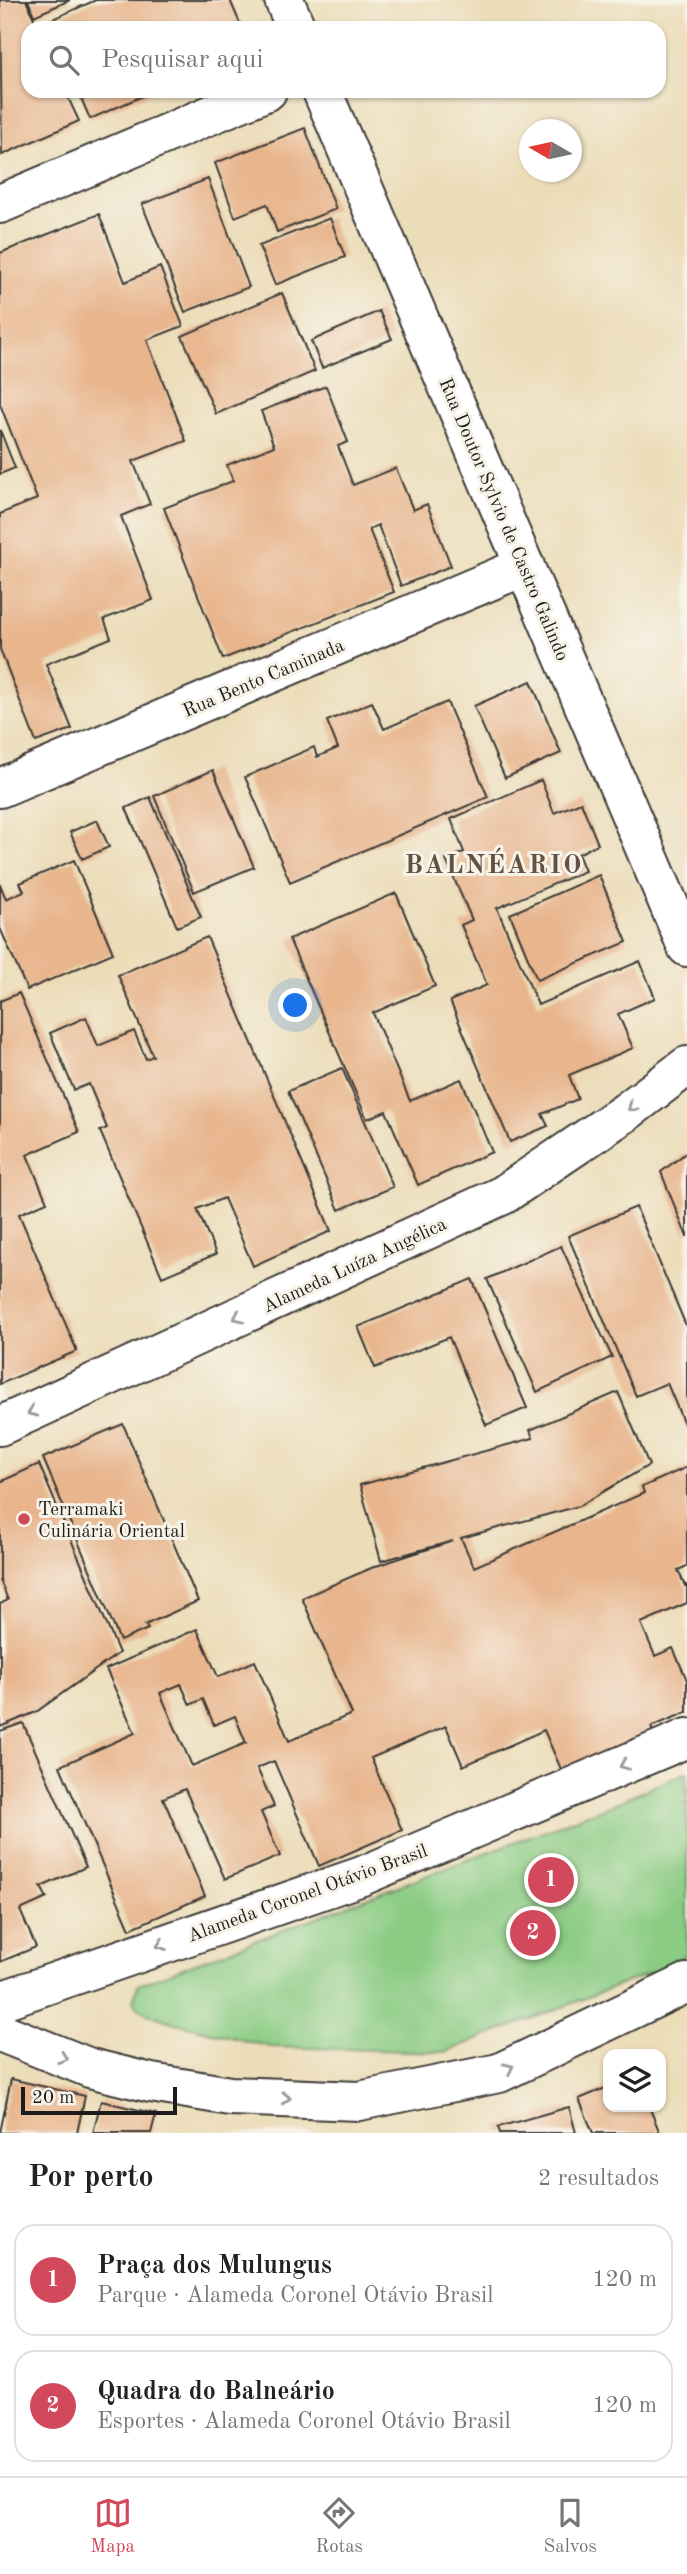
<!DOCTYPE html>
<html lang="pt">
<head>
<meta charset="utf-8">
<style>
	:root { --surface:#fff; --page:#f6f6f6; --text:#222; --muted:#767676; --line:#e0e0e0; --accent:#d1495b }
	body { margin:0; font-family:"Old Standard TT",serif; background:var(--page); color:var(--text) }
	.controls { position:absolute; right:21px; bottom:21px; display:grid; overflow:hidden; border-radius:14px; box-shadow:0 2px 5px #0004 }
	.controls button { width:63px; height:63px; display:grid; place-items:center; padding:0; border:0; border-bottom:2px solid var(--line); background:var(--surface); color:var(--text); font:35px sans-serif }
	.compass { position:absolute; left:519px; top:119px; width:63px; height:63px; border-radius:50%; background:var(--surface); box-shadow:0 2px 5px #0004; rotate:279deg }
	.scale { position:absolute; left:21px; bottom:18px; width:156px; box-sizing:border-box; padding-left:7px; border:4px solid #1c1c1c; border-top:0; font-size:19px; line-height:24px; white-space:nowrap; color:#1c1c1c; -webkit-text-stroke:5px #f7f3e8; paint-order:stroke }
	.you { position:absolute; left:296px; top:1006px; width:24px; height:24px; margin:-18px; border:5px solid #fff; border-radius:50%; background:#1a73e8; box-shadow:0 0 0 10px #1a73e833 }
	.badge { display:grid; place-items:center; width:46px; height:46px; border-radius:50%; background:var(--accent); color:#fff; font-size:23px; font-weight:700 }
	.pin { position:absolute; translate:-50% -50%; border:4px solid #fff; box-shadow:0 2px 7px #0006 }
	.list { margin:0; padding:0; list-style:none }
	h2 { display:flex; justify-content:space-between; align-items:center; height:91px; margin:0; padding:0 28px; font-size:30px }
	h2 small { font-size:23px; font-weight:400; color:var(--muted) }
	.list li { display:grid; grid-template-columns:46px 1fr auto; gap:21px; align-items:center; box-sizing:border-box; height:112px; margin:0 14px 14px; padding:0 14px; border:2px solid var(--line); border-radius:21px }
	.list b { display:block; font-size:26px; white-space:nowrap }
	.list p { margin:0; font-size:23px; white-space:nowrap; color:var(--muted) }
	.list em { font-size:23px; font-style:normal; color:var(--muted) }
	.icon { flex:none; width:38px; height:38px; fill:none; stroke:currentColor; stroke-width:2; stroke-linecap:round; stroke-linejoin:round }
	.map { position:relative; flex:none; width:687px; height:2133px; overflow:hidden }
	.search { position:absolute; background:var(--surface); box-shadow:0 2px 5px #0004; left:21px; right:21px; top:21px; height:77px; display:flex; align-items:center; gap:18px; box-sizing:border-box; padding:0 24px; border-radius:21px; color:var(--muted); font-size:26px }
	.sheet { height:343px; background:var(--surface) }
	nav { display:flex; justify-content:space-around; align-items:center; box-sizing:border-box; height:98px; border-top:2px solid var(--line); background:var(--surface); font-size:19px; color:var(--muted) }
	nav a { display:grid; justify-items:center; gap:4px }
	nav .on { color:var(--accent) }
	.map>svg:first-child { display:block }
</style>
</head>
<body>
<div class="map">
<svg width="687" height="2133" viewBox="0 0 687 2133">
	<rect width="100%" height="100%" fill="#f7f3e8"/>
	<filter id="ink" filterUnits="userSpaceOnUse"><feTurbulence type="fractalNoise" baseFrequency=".0143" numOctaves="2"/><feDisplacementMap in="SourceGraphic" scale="14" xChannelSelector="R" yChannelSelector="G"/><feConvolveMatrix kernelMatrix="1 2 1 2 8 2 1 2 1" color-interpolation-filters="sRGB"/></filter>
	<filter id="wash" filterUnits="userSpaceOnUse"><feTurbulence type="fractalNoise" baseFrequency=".00686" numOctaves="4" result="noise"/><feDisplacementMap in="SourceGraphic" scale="28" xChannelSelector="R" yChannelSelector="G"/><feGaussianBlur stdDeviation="1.57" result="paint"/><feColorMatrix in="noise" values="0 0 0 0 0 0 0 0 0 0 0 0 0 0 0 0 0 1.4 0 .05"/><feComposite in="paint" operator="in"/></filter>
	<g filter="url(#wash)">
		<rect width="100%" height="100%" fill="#ecddb9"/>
		<path fill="#8bcc84" stroke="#547450" stroke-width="2" d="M687,1772V1954L669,1966L445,2052L270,2047L172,2022L149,2014L137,2007L133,2001L138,1985L609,1806Z"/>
		<g id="blocks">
			<path fill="#e8b58d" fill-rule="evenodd" d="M0,0H26L38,28H28V91H65L79,121L2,155Z
				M28,0H70L34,16Z
				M96,0H230L242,28H51L48,21Z
				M78,91H154L90,119Z
				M305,128L336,209L277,232L267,204L235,217L215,163Z
				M208,179L249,287L185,312L142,204Z
				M99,214L125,282L160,267L183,326L147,340L186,441L133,461L150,504L121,516L153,600L104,619L111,638L46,664L72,729L36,742L0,649V514L37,499L0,404V253Z
				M330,218L345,257L275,285L259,246Z
				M282,293L315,371L216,414L182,336Z
				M379,311L392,339L322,368L311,341Z
				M326,386L348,442L338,446L353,485L396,468L413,510L427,504L451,566L401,586L378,525L369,529L394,592L223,659L164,508L233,481L227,465L274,446L261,411Z
				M0,430L15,468L0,474Z
				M531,681L561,753L505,778L474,706Z
				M372,702L384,729L447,702L488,797L290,882L245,777L314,747L317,757L338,748L327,721Z
				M213,770L254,867L194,892L154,796Z
				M541,780L554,813L581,802L598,844L578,854L585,871L497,908L538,1005L640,961L655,998L618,1014L633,1048L569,1075L578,1099L542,1114L548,1126L510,1142L450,1001L487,985L461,925L472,920L446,860L464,852L451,819Z
				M150,797L201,917L177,927L126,808Z
				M97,820L109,847L82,859L70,832Z
				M74,860L113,953L27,990L0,928V884L6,899L24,891L20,883Z
				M599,875L627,942L537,980L510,914Z
				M396,893L435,986L373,1013L410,1101L461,1079L492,1152L418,1185L386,1111L367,1119L289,939Z
				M207,937L331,1231L253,1266L224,1198L197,1209L216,1254L162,1277L100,1131L107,1128L89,1084L74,1090L50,1033L86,1017L98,1046L134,1031L146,1059L153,1056L118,975Z
				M19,993L79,1132L27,1155L47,1202L19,1214L77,1351L0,1384V1001Z
				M342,1068L393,1187L339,1210L288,1091Z
				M687,1152V1237L661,1172Z
				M636,1207L687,1328V1431L667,1383L636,1396L568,1236Z
				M561,1246L612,1357L537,1392L487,1279Z
				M472,1279L527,1408L486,1425L449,1337L375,1368L358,1327Z
				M618,1392L649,1465L579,1506L461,1538L474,1567L644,1493L642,1487L687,1467V1566L678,1570L685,1586L687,1585V1603L641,1623L655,1656L673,1648L687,1680V1712L651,1727L658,1743L567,1783L544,1730L463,1766L446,1726L371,1758L402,1830L319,1866L274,1761L257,1768L274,1806L261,1812L280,1856L225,1879L185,1789L163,1798L205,1896L130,1929L60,1766L135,1733L106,1669L197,1629L218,1677L255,1661L289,1741L352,1714L302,1598L376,1566L453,1541L381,1561L360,1485L533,1438L530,1430ZM181,1684L190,1705L203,1699L214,1725L235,1716L246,1743L192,1766L160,1693Z
				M123,1424L198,1601L145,1625L148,1629L120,1641L43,1458Z
				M39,1464L119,1653L36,1712L0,1727V1604L8,1600L0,1580V1482Z
				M23,1723L86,1867L41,1887L47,1898L20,1910L36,1947L0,1962V1731Z
				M11,2079L85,2096L77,2133H0Z
				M608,2087V2107H654L650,2109L660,2133H593L579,2099Z
				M101,2101L156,2114L151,2133H93Z
				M569,2107L576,2133H500L498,2127Z"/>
		</g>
	</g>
	<g filter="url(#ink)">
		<use href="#blocks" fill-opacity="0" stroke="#3b3934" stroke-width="2"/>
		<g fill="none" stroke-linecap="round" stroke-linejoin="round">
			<g stroke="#3b3934" stroke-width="42">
				<path id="minor" d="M284,0L296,28
					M322,91L687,947
					M0,204L267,91
					M0,788L525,566
					M0,2001L362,1876L687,1738"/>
			</g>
			<g stroke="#3b3934" stroke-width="42">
				<path id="tertiary" d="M0,1426L503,1195L626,1112L687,1066
					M0,2032L90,2068L151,2083L230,2096L359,2101L499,2073L687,1983"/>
			</g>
			<use href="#minor" stroke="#fff" stroke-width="38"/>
			<use href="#tertiary" stroke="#fff" stroke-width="38"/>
		</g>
		<defs><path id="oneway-chevron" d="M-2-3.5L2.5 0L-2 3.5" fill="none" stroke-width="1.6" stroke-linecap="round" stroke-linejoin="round" transform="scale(1.75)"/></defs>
		<g stroke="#999">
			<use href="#oneway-chevron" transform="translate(632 1107) rotate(143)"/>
			<use href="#oneway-chevron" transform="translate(238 1317) rotate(155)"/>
			<use href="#oneway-chevron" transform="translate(32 1412) rotate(155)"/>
			<use href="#oneway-chevron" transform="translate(624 1765) rotate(157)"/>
			<use href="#oneway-chevron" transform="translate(161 1945) rotate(161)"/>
			<use href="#oneway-chevron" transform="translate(63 2058) rotate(20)"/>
			<use href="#oneway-chevron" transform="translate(509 2068) rotate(-25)"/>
			<use href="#oneway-chevron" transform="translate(286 2098) rotate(2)"/>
		</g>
	</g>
	<circle fill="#d1495b" stroke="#f7f3e8" stroke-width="2.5" cx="24" cy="1519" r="7"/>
	<g text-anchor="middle" stroke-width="6" stroke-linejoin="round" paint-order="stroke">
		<g font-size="19" fill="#1c1c1c" stroke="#f7f3e8">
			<text transform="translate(505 519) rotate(67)" y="7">Rua Doutor Sylvio de Castro Galindo</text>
			<text transform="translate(263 677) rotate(-23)" y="7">Rua Bento Caminada</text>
			<text transform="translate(354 1264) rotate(-25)" y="7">Alameda Luíza Angélica</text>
			<text transform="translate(307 1892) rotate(-20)" y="7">Alameda Coronel Otávio Brasil</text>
		</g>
		<g font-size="19" fill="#1c1c1c" stroke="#f7f3e8" text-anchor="start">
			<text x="38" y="1515">Terramaki<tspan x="38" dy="22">Culinária Oriental</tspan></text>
		</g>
		<g font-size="26" font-weight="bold" letter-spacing="2" fill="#635244" stroke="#f7f3e8">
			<text x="494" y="873">BALNÉARIO</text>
		</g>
	</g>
</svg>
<div class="controls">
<button><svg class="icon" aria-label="layers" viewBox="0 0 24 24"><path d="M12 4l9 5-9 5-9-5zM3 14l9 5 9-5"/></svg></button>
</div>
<svg class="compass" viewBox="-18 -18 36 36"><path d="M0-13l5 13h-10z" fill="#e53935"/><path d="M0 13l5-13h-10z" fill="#767676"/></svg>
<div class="scale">20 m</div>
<div class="you"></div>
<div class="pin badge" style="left:551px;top:1880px">1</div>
<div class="pin badge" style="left:533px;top:1933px">2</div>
<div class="search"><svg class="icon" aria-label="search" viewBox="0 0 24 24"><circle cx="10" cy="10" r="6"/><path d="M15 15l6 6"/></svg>Pesquisar aqui</div>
</div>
<section class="sheet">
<h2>Por perto<small>2 resultados</small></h2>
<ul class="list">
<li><span class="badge">1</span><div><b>Praça dos Mulungus</b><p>Parque · Alameda Coronel Otávio Brasil</p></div><em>120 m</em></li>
<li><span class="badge">2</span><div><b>Quadra do Balneário</b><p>Esportes · Alameda Coronel Otávio Brasil</p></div><em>120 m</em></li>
</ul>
</section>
<nav>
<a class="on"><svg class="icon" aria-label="map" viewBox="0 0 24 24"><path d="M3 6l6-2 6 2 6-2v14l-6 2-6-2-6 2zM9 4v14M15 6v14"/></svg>Mapa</a>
<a><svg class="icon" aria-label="directions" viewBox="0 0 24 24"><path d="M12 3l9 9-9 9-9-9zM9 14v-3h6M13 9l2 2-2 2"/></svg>Rotas</a>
<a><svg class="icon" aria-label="saved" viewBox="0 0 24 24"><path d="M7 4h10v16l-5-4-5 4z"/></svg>Salvos</a>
</nav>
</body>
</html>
